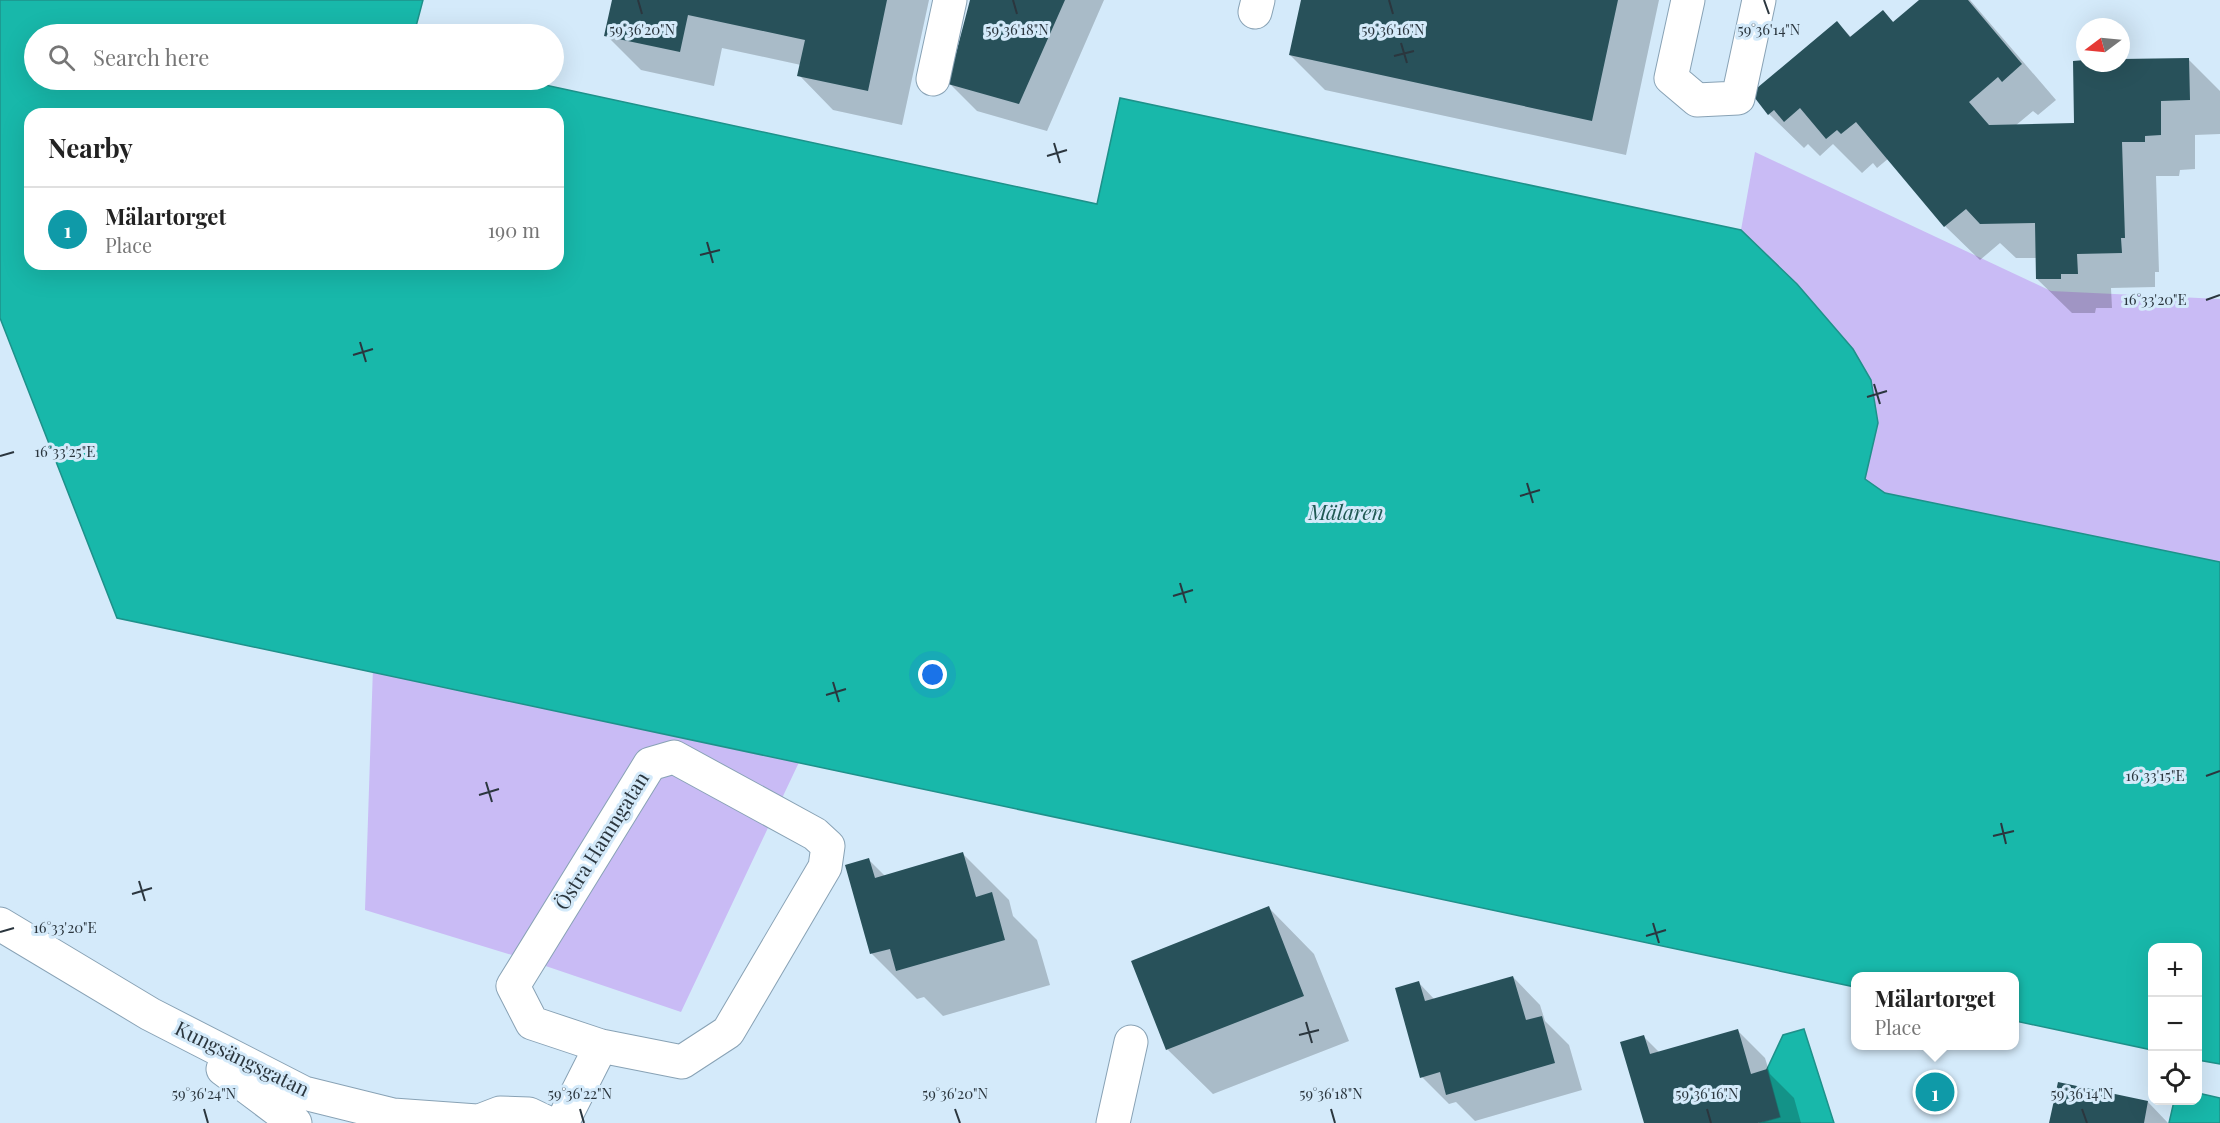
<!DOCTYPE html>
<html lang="en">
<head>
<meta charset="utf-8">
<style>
	:root { --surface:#fff; --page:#f2f2f2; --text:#222; --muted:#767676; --line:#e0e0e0; --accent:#807314 }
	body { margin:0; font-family:"Playfair Display",serif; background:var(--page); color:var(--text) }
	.controls { position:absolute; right:18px; bottom:18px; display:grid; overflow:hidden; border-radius:12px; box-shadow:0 6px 24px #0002 }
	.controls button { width:54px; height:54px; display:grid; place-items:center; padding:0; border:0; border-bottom:2px solid var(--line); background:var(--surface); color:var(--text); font:30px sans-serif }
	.compass { position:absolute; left:2076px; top:18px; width:54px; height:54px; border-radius:50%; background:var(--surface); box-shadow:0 6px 24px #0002; rotate:254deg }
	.you { position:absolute; left:933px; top:675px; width:21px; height:21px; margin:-15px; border:4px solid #fff; border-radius:50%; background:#1a73e8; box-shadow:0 0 0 9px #1a73e833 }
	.badge { display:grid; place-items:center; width:39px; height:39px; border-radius:50%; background:var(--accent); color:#fff; font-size:20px; font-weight:700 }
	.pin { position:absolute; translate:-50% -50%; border:3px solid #fff; box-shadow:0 2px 6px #0006 }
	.popup { position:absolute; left:1851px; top:972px; width:168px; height:78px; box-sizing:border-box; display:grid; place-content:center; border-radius:12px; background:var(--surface); filter:drop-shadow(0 2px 4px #0005); font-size:20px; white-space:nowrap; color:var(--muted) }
	.popup b { font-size:22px; color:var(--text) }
	.popup::after { content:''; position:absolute; left:50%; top:100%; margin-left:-12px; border:12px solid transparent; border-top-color:var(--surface) }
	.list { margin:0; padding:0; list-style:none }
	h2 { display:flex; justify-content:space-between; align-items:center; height:78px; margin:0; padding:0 24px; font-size:26px }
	h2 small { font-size:20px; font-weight:400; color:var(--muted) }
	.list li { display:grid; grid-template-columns:39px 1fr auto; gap:18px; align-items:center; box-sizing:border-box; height:84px; padding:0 24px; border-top:2px solid var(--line) }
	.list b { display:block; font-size:22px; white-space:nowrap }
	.list p { margin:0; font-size:20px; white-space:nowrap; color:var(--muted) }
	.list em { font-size:20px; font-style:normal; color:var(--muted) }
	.icon { flex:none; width:33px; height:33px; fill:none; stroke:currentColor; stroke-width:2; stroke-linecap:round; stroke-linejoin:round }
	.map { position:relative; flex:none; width:2220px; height:1123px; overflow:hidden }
	.search { position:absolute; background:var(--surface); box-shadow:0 6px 24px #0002; left:24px; top:24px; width:540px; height:66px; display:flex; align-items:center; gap:15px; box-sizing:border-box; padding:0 21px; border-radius:33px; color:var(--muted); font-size:22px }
	.panel { position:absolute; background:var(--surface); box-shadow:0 6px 24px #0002; left:24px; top:108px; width:540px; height:162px; border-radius:18px }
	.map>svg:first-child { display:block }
</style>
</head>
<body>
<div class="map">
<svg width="2220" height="1123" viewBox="0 0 2220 1123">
	<rect width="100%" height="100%" fill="#d4eafa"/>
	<path fill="#c9bbf5" d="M1755,152L2051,291L2220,299V562L1885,493L1865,479L1878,423L1853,349L1797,284L1741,230Z
		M373,667L801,758L681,1012L525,959L365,910Z"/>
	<path fill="#18b8aa" stroke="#1e918a" stroke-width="1.5" fill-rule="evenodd" d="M0,0H423L414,34H34V80H522L1097,204L1120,98L1741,230L1797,284L1853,349L1871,380L1878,423L1865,479L1885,493L2220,562V1064L2198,1060V948H2152V1050L2015,1021L2014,976H1856L1855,987L117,618L0,318ZM30,114H558V264H30Z
		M1804,1029L1834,1123H1759L1780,1117L1767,1069L1783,1035Z
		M2198,1093L2220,1098V1123H2169L2174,1101L2198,1100Z"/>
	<path fill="#0003" d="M614,0H929L902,125L833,110L799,75L801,65L722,48L714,86L641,70L606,35Z
		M972,0H1104L1047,131L977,111L950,84Z
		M1302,0H1659L1626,155L1325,90L1290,55Z
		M1921,0H1970L2056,100L2038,115L2033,111L2015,126L2076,125L2085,62L2121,63V61L2188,59L2220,91V134L2195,135V169L2180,170L2179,176H2156L2159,272H2155V287L2111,288L2112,308H2096L2095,313H2072L2037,279V258H2016L2000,243L1980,260L1945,226L1889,158L1877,168L1873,163L1862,173L1833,144L1820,156L1808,144L1804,148L1769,114L1837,23L1852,38L1883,12L1894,23Z
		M963,854L1009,900L1013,916L1037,940L1050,985L943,1016L924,997L917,999L872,954L847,866L869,860L885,876Z
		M1269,908L1314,954L1349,1041L1213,1094L1167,1049Z
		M1513,977L1540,1005L1545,1021L1569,1045L1582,1090L1475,1121L1456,1102L1449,1104L1422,1077L1419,983L1435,1000Z
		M1738,1031L1765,1058L1770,1074L1794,1098L1801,1123H1645L1644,1037L1660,1053Z
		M2148,1102L2168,1123H2051Z"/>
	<path fill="#28515a" d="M612,0H887L868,91L797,76L805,40L688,15L680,52L604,36Z
		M970,0H1065L1019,104L948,84Z
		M1301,0H1618L1592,121L1289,55Z
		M1919,0H1968L2022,64L2002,82L1998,77L1969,102L1989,125L2074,123L2073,61L2085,60V63H2121V59L2189,58L2190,100L2161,101V135L2145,136V142H2122L2125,238H2121L2122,253L2077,254L2078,274H2061V279H2036L2035,223L1980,224L1966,209L1944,227L1856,122L1841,134L1837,130L1826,139L1800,108L1784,122L1774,110L1768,115L1751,93L1837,21L1850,37L1883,10L1893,22Z
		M963,852L976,897L992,892L1005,940L896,971L890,949L870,954L845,865L869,858L875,878Z
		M1269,906L1304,996L1166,1050L1131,961Z
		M1513,976L1526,1020L1542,1016L1555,1063L1446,1095L1440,1072L1420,1078L1395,988L1419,981L1425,1001Z
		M1738,1029L1751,1074L1767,1069L1780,1117L1758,1123H1644L1620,1042L1644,1035L1650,1054Z
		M2058,1082L2148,1101L2144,1123H2049Z"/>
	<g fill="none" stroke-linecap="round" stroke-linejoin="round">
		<g stroke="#88a2b5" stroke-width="35">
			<path id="minor" d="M1688,0L1671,78L1697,100L1738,98L1759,0
				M1255,12L1258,0
				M933,79L950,0
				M674,757L815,834L828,846L825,867L728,1032L682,1062L601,1046L532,1023L513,986L650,764Z
				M562,1123L601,1046
				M1113,1123L1131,1042"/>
		</g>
		<g stroke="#88a2b5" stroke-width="35">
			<path id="major" d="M0,924L150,1014L304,1093L393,1115L477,1121
				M223,1069L295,1123
				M474,1123L500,1113L529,1114L548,1123"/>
		</g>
		<use href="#minor" stroke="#fff" stroke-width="33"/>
		<use href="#major" stroke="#fff" stroke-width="33"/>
	</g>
	<path fill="none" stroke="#2b363e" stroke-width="2" d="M638,0L642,14M1013,0L1017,14M1389,0L1393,14M1764,0L1769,14M1401,43L1407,63M1394,56L1414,51M1054,143L1060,163M1047,156L1067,150M707,242L713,263M700,255L720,250M2206,300L2220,295M360,342L366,362M353,355L373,349M1874,384L1880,404M1867,397L1887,391M0,456L14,452M1527,483L1533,503M1520,496L1540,490M1180,583L1186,603M1173,596L1193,590M833,682L839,702M826,695L846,689M2206,776L2220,771M486,782L492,802M479,795L499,789M2001,823L2006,844M1993,836L2014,831M139,881L145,901M132,894L152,888M1653,923L1659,943M0,932L14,928M1646,936L1666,930M1306,1022L1312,1043M1299,1035L1319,1030M204,1109L208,1123M580,1109L584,1123M955,1109L960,1123M1331,1109L1335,1123M1707,1109L1711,1123M2082,1109L2087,1123"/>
	<g text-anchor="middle" stroke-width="6" stroke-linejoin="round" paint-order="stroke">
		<g font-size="20" fill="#2b363e" stroke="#d4eafa">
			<text transform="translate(602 841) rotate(-58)" y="7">Östra Hamngatan</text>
			<text transform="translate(242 1059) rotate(26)" y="7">Kungsängsgatan</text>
		</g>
		<g font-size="21" font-style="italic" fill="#205953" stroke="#d4eafa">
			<text x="1346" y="520">Mälaren</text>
		</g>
	</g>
	<g font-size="15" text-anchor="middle" fill="#2b363e" stroke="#d4eafa" stroke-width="6" stroke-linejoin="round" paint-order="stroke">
		<text x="642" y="35">59°36'20"N</text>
		<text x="1017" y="35">59°36'18"N</text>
		<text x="1393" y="35">59°36'16"N</text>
		<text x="1769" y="35">59°36'14"N</text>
		<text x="2155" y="305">16°33'20"E</text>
		<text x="65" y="457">16°33'25"E</text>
		<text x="2155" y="781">16°33'15"E</text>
		<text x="65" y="933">16°33'20"E</text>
		<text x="204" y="1099">59°36'24"N</text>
		<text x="580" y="1099">59°36'22"N</text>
		<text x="955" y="1099">59°36'20"N</text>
		<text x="1331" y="1099">59°36'18"N</text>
		<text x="1707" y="1099">59°36'16"N</text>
		<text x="2082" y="1099">59°36'14"N</text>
	</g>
</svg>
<div class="controls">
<button>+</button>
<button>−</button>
<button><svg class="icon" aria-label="locate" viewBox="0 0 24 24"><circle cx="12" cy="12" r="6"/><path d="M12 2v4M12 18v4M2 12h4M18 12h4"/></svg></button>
</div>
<svg class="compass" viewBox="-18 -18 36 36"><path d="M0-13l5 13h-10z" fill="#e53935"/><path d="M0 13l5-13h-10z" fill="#767676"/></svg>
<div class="you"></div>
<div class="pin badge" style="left:1935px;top:1092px;background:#0f9aa8">1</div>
<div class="popup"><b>Mälartorget</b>Place</div>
<div class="search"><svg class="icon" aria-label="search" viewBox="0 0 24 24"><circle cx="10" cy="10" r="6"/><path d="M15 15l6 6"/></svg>Search here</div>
<section class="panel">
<h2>Nearby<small></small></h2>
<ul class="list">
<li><span class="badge" style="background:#0f9aa8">1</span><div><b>Mälartorget</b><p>Place</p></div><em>190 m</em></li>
</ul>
</section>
</div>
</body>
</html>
